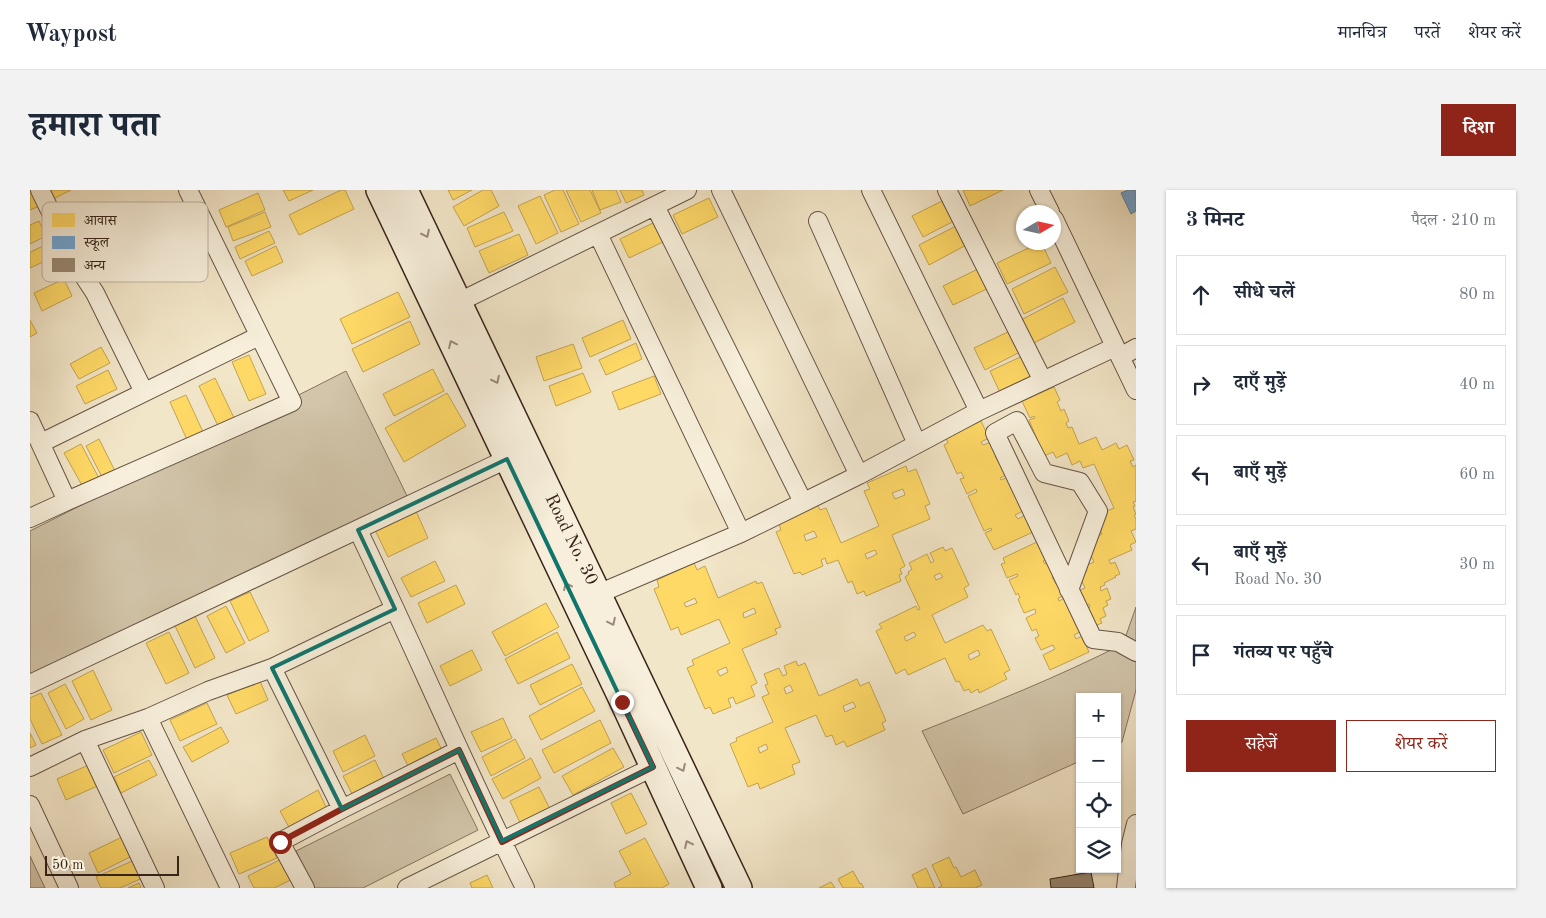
<!DOCTYPE html>
<html lang="hi">
<head>
<meta charset="utf-8">
<style>
	:root { --surface:#fff; --page:#f2f2f3; --text:#1f2937; --muted:#747a83; --line:#e0e1e3; --accent:#8f2418 }
	body { margin:0; font-family:"Old Standard TT","Noto Serif Devanagari",serif; background:var(--page); color:var(--text) }
	.controls { position:absolute; right:15px; bottom:15px; display:grid; overflow:hidden; border-radius:0px; box-shadow:0 1px 4px #0004 }
	.controls button { width:45px; height:45px; display:grid; place-items:center; padding:0; border:0; border-bottom:1px solid var(--line); background:var(--surface); color:var(--text); font:25px sans-serif }
	.compass { position:absolute; left:986px; top:15px; width:45px; height:45px; border-radius:50%; background:var(--surface); box-shadow:0 1px 4px #0004; rotate:81deg }
	.scale { position:absolute; left:15px; bottom:12px; width:134px; box-sizing:border-box; padding-left:5px; border:2px solid #38241a; border-top:0; font-size:14px; line-height:18px; white-space:nowrap; color:#38241a; -webkit-text-stroke:4px #f7efdb; paint-order:stroke }
	.stop { position:absolute; width:15px; height:15px; margin:-11px; border:4px solid #8f2418; border-radius:50%; background:#fff }
	.stop.end { background:#8f2418; border-color:#fff; box-shadow:0 1px 5px #0008 }
	.list { margin:0; padding:0; list-style:none }
	h2 { display:flex; justify-content:space-between; align-items:center; height:65px; margin:0; padding:0 20px; font-size:21px }
	h2 small { font-size:16px; font-weight:400; color:var(--muted) }
	.list li { display:grid; grid-template-columns:32px 1fr auto; gap:15px; align-items:center; box-sizing:border-box; height:80px; margin:0 10px 10px; padding:0 10px; border:1px solid var(--line); border-radius:0px }
	.list b { display:block; font-size:19px; white-space:nowrap }
	.list p { margin:0; font-size:16px; white-space:nowrap; color:var(--muted) }
	.list em { font-size:16px; font-style:normal; color:var(--muted) }
	.actions { display:flex; gap:10px; padding:15px 20px }
	.actions a { flex:1; padding:11px 0; border:1px solid var(--accent); border-radius:0px; text-align:center; font-size:18px; color:var(--accent) }
	.actions .main { background:var(--accent); color:#fff }
	.icon { flex:none; width:28px; height:28px; fill:none; stroke:currentColor; stroke-width:2; stroke-linecap:round; stroke-linejoin:round }
	.map { position:relative; flex:none; width:1106px; height:698px; overflow:hidden; border-radius:0px }
	header { display:flex; align-items:center; gap:30px; box-sizing:border-box; height:70px; padding:0 25px; background:var(--surface); border-bottom:1px solid var(--line) }
	header strong { font-size:24px }
	nav { display:flex; gap:28px; margin-inline-start:auto; font-size:18px }
	.intro { display:flex; align-items:center; justify-content:space-between; box-sizing:border-box; height:120px; padding:0 30px }
	h1 { margin:0; font-size:35px }
	.button { padding:12px 22px; border-radius:0px; background:var(--accent); color:#fff; font-size:18px; font-weight:700 }
	main { display:flex; gap:30px; padding:0 30px }
	aside { flex:1; background:var(--surface); border-radius:0px; box-shadow:0 1px 4px #0004 }
	.map>svg:first-child { display:block }
</style>
</head>
<body>
<header>
<strong>Waypost</strong>
<nav><a>मानचित्र</a><a>परतें</a><a>शेयर करें</a></nav>
</header>
<div class="intro"><h1>हमारा पता</h1><a class="button">दिशा</a></div>
<main>
<div class="map">
<svg width="1106" height="698" viewBox="0 0 1106 698">
	<rect width="100%" height="100%" fill="#f2e6c8"/>
	<filter id="stains"><feTurbulence type="fractalNoise" baseFrequency=".004" numOctaves="4"/><feColorMatrix values="0 0 0 0 .2 0 0 0 0 .09 0 0 0 0 .02 0 0 0 .5 -.17"/></filter>
	<radialGradient id="worn" r=".72"><stop offset=".6" stop-color="#630" stop-opacity="0"/><stop offset="1" stop-color="#630" stop-opacity=".3"/></radialGradient>
	<path fill="#d2c5aa" stroke="#857462" d="M316,181L380,312L0,503V341Z
		M1106,417V500L1092,552L1087,555V507H1050V571L933,624L892,541C960,514 1028,487 1093,454Z
		M420,584L448,640L333,698H284L266,661Z
		M0,666L15,698H0Z"/>
	<path fill="#ffd966" stroke="#c3a34f" fill-rule="evenodd" d="M0,0H7L14,14L0,20Z
		M12,0H41L17,12Z
		M253,0H283L259,11Z
		M311,0H315L324,19L269,45L259,25Z
		M418,0H442L423,10Z
		M453,0H461L469,16L434,36L423,17Z
		M525,0H533L549,34L531,42L514,5Z
		M536,0H560L571,23L551,32Z
		M562,0H586L591,12L570,20Z
		M590,0H612L614,5L596,13Z
		M933,0H973L940,16Z
		M228,3L235,20L196,37L189,20Z
		M510,6L528,43L506,54L488,16Z
		M679,8L688,27L652,44L643,25Z
		M918,8L928,29L893,47L882,26Z
		M235,22L241,37L203,51L198,37Z
		M474,22L483,41L445,57L437,38Z
		M9,31L16,46L0,54V35Z
		M623,33L633,52L599,68L590,49Z
		M930,34L940,53L899,75L889,55Z
		M239,41L245,53L210,69L205,57Z
		M489,44L498,65L459,83L449,61Z
		M1011,52L1021,73L977,94L967,73Z
		M20,53L26,66L0,78V62Z
		M246,56L253,72L222,86L215,71Z
		M952,77L961,97L923,115L913,96Z
		M1025,77L1038,102L994,124L982,99Z
		M34,89L42,106L12,121L4,103Z
		M368,102L380,127L322,154L310,129Z
		M1033,108L1045,132L1000,155L989,131Z
		M0,130L7,143L0,147Z
		M593,130L601,149L560,167L552,148Z
		M380,131L390,154L333,182L322,159Z
		M982,140L992,161L955,180L944,158Z
		M606,153L612,169L576,185L569,170Z
		M543,154L552,178L514,191L506,167Z
		M71,157L80,173L49,189L40,174Z
		M999,163L1010,189L972,207L960,181Z
		M219,165L236,204L219,211L202,172Z
		M403,179L414,201L364,226L353,204Z
		M78,180L87,199L55,214L46,196Z
		M553,183L561,202L526,216L519,196Z
		M624,186L631,204L589,220L582,202Z
		M185,188L205,230L189,238L169,196Z
		M1024,197L1030,210L1027,212L1031,221L1034,219L1039,231L1036,233L1038,238L1042,237L1049,254L1066,247L1072,260L1086,253L1089,259L1097,255L1104,270L1100,271L1103,277L1106,275V311L1103,312L1105,316L1103,317L1106,324L1104,325L1106,329V339L1101,341L1106,352L1100,355L1102,360L1079,370L1081,374L1085,372L1090,384L1085,386L1086,387L1074,393L1075,395L1070,397L1071,401L1077,398L1081,409L1076,411L1078,415L1073,418L1076,426L1070,429L1072,433L1062,437L1054,420L1060,417L1059,414L1053,417L1046,402L1055,398L1049,385L1057,381L1055,376L1064,372L1057,356L1061,349L1072,344L1066,331L1072,323L1084,318L1064,274L1053,278L1050,271L1042,275L1037,263L1026,268L1023,262L1014,266L999,230L1005,228L1004,226L1000,228L992,211Z
		M417,203L436,236L374,272L355,238Z
		M156,205L174,244L158,252L140,212Z
		M951,231L959,248L951,252L953,255L961,252L967,266H965L969,273L971,272L976,285L970,288L971,290L978,287L993,321L985,325L988,329L995,325L1003,342L964,360L955,343L962,340L961,338L954,341L938,306L947,302L946,299L937,304L930,289L934,288L931,282L927,284L914,255L918,253L916,248Z
		M69,249L85,281L72,287L56,256Z
		M51,254L70,290L54,299L34,263Z
		M876,276L878,282L886,279L900,314L895,316L900,329L862,345L875,376L870,379L872,384L869,385L871,391L836,406L834,401L827,404L822,391L818,393L808,370L797,374L795,368L791,370L793,376L772,385L770,382L764,384L746,342L751,340L748,331L787,314L790,320L796,318L811,353L849,336L834,301L840,299L837,293ZM873,299L875,305L865,309L862,303ZM784,341L787,347L776,351L774,345ZM845,360L847,364L837,369L835,364Z
		M386,321L398,348L358,367L345,340Z
		M1009,351L1017,369L1013,371L1015,374L1018,372L1025,386L1022,387L1026,394L1028,393L1034,406L1028,408L1029,411L1035,408L1042,423L1041,424L1050,442L1044,445L1046,449L1052,446L1059,462L1020,480L1013,465L1025,459L1023,455L1011,460L1005,448L1009,446L1006,439L1002,441L996,428L1006,423L1005,419L994,423L988,409L990,408L988,403L986,405L979,390L988,386L987,384L977,388L971,374L975,373L973,368Z
		M913,357L915,361L922,358L939,395L934,398L938,407L902,425L915,453L953,435L957,441L961,439L980,480L974,483L977,489L949,503L948,499L941,503L939,499L934,501L929,491L926,492L915,468L878,485L875,479L866,484L846,441L852,438L849,434L886,416L888,420L890,419L875,387L879,384L878,382L882,379L879,373L897,364L901,373L904,371L900,363ZM910,383L913,387L906,390L904,386ZM884,442L886,446L876,451L874,447ZM948,460L950,465L940,470L938,465Z
		M405,371L415,391L381,407L371,388Z
		M664,373L667,380L675,376L688,408L726,391L727,394L732,392L751,437L745,439L747,444L712,459L727,493L721,496L725,506L706,514L703,507L698,509L701,517L683,524L680,517L675,519L657,478L664,475L662,470L700,453L689,429L651,445L648,437L641,440L624,399L629,397L627,390ZM665,408L667,413L656,417L654,413ZM724,418L726,423L714,428L713,423ZM696,477L698,482L690,486L687,481Z
		M426,395L435,414L397,433L388,413Z
		M220,402L239,441L219,451L200,411Z
		M516,413L529,437L475,466L462,442Z
		M196,416L215,453L196,463L177,426Z
		M165,426L185,468L165,478L145,436Z
		M139,442L159,483L136,494L116,453Z
		M527,442L540,468L488,494L475,469Z
		M442,460L452,480L420,496L410,476Z
		M766,471L768,476L775,473L789,506L827,489L830,496L839,492L856,531L852,533L855,540L817,557L814,551L806,555L802,545L796,547L786,525L755,538L770,572L762,575L765,584L730,599L728,593L718,597L700,554L707,551L706,548L743,532L732,507L739,504L735,495L738,494L734,484L749,478L753,486L757,484L754,476ZM760,495L763,501L756,504L754,498ZM823,512L826,517L815,522L813,516ZM736,554L738,559L730,563L728,558Z
		M542,474L552,494L510,515L500,495Z
		M63,480L82,520L61,530L42,491Z
		M230,491L238,510L206,524L197,505Z
		M35,494L54,529L36,539L18,503Z
		M552,497L565,521L511,550L499,526Z
		M11,503L32,545L12,554L0,529V508Z
		M177,513L187,534L150,551L140,530Z
		M473,528L482,548L451,562L441,542Z
		M570,530L581,553L524,583L512,560Z
		M191,537L199,552L162,572L153,557Z
		M111,542L122,565L84,583L73,560Z
		M0,543L6,555L0,558Z
		M335,545L345,566L313,582L303,561Z
		M406,548L414,564L380,580L372,564Z
		M485,549L495,568L461,586L452,567Z
		M583,558L594,577L543,605L532,586Z
		M501,568L511,588L473,609L462,589Z
		M119,570L127,585L91,603L84,587Z
		M345,570L354,589L322,604L313,586Z
		M63,573L72,594L36,610L27,589Z
		M509,597L521,621L491,635L480,611Z
		M288,600L297,619L260,639L250,621Z
		M601,603L617,634L596,644L581,613Z
		M96,645L106,664L68,683L59,663Z
		M237,647L247,668L209,684L200,663Z
		M615,648L639,694L632,698H586L584,693L601,684L589,661Z
		M255,667L265,688L244,698H224L218,686Z
		M919,667L924,678L926,677L931,687L945,680L952,695L945,698H908L912,696L902,675Z
		M109,668L117,686L90,698H71L66,687Z
		M896,678L905,698H888L882,685Z
		M823,681L830,694L831,693L834,698H813L808,689Z
		M457,685L463,698H442L440,693Z
		M801,692L805,698H789Z
		M109,693L111,698H98Z"/>
	<path fill="#6fa8dc" stroke="#5e80a2" d="M1098,0H1106V21L1101,24L1091,3Z"/>
	<path fill="#998974" stroke="#38241a" d="M1061,682L1064,698H1021L1020,689Z"/>
	<g fill="none" stroke-linecap="round" stroke-linejoin="round">
		<g stroke="#665446" stroke-width="20">
			<path id="street" d="M10,0L46,74L65,103L114,202
				M691,0L829,285
				M841,0L949,221
				M917,0L1013,191
				M1009,0L1020,22
				M625,16L773,312
				M1024,29L1106,200
				M788,31L887,254
				M568,44L711,343
				M429,112L657,0
				M1090,167L1106,158
				M0,231L37,311L262,212L158,0
				M11,253L229,146
				M0,328L37,311
				M328,340C385,459 436,580 495,698
				M1039,400L1068,321L1050,292L1014,283L987,231L965,243L1063,449L1088,452L1106,462
				M568,404L711,343L829,285L949,221L1085,157
				M242,478L312,619
				M0,494L477,269
				M118,528L200,698
				M55,550L125,698
				M0,577L55,550L118,528L178,501L242,478L365,419
				M0,615L39,698
				M275,698L250,652L312,619L429,560
				M377,698L623,577
				M1096,698L1101,654L1106,634"/>
		</g>
		<g stroke="#38241a" stroke-width="28">
			<path id="secondary" d="M349,0L593,512L679,698
				M375,0L709,698"/>
		</g>
		<use href="#street" stroke="#f7efdb" stroke-width="18"/>
		<use href="#secondary" stroke="#f7efdb" stroke-width="25"/>
	</g>
	<defs><path id="oneway-chevron" d="M-2-3.5L2.5 0L-2 3.5" fill="none" stroke-width="1.6" stroke-linecap="round" stroke-linejoin="round" transform="scale(1.25)"/></defs>
	<g stroke="#988a7a">
		<use href="#oneway-chevron" transform="translate(396 44) rotate(64)"/>
		<use href="#oneway-chevron" transform="translate(422 154) rotate(-115)"/>
		<use href="#oneway-chevron" transform="translate(466 190) rotate(64)"/>
		<use href="#oneway-chevron" transform="translate(537 396) rotate(-115)"/>
		<use href="#oneway-chevron" transform="translate(582 432) rotate(64)"/>
		<use href="#oneway-chevron" transform="translate(652 578) rotate(64)"/>
		<use href="#oneway-chevron" transform="translate(658 654) rotate(-115)"/>
	</g>
	<g fill="none" stroke-linecap="round" stroke-linejoin="round">
		<path stroke="#8f2418" stroke-width="6" d="M250,652L312,619L429,560L472,652L623,577L592,512"/>
	</g>
	<path fill="none" stroke="#0f766e" stroke-width="4" stroke-linejoin="round" d="M477,269L623,577L472,651L429,560L312,619L242,478L365,419L328,340Z"/>
	<g text-anchor="middle" stroke-width="5" stroke-linejoin="round" paint-order="stroke">
		<g font-size="18" fill="#38241a" stroke="#f7efdb">
			<text transform="translate(542 349) rotate(64)" y="6">Road No. 30</text>
		</g>
	</g>
	<rect x="12" y="12" width="166" height="80" rx="8" fill="#f7efdb" stroke="#beb2a1" stroke-width="1"/>
	<rect x="22" y="23" width="23" height="14" fill="#ffd966"/>
	<rect x="22" y="46" width="23" height="13" fill="#6fa8dc"/>
	<rect x="22" y="68" width="23" height="14" fill="#998974"/>
	<g font-size="14" fill="#38241a">
		<text x="54" y="35">आवास</text>
		<text x="54" y="57">स्कूल</text>
		<text x="54" y="80">अन्य</text>
	</g>
	<rect width="100%" height="100%" filter="url(#stains)"/>
	<rect width="100%" height="100%" fill="url(#worn)"/>
</svg>
<div class="controls">
<button>+</button>
<button>−</button>
<button><svg class="icon" aria-label="locate" viewBox="0 0 24 24"><circle cx="12" cy="12" r="6"/><path d="M12 2v4M12 18v4M2 12h4M18 12h4"/></svg></button>
<button><svg class="icon" aria-label="layers" viewBox="0 0 24 24"><path d="M12 4l9 5-9 5-9-5zM3 14l9 5 9-5"/></svg></button>
</div>
<svg class="compass" viewBox="-18 -18 36 36"><path d="M0-13l5 13h-10z" fill="#e53935"/><path d="M0 13l5-13h-10z" fill="#747a83"/></svg>
<div class="scale">50 m</div>
<div class="stop" style="left:250px;top:652px"></div>
<div class="stop end" style="left:592px;top:512px"></div>
</div>
<aside>
<h2>3 मिनट<small>पैदल · 210 m</small></h2>
<ul class="list">
<li><svg class="icon" aria-label="ahead" viewBox="0 0 24 24"><path d="M12 20V5M6 11l6-6 6 6"/></svg><div><b>सीधे चलें</b></div><em>80 m</em></li>
<li><svg class="icon" aria-label="right" viewBox="0 0 24 24"><path d="M7 20v-9h11M14 6l5 5-5 5"/></svg><div><b>दाएँ मुड़ें</b></div><em>40 m</em></li>
<li><svg class="icon" aria-label="left" viewBox="0 0 24 24"><path d="M17 20v-9H6M10 6l-5 5 5 5"/></svg><div><b>बाएँ मुड़ें</b></div><em>60 m</em></li>
<li><svg class="icon" aria-label="left" viewBox="0 0 24 24"><path d="M17 20v-9H6M10 6l-5 5 5 5"/></svg><div><b>बाएँ मुड़ें</b><p>Road No. 30</p></div><em>30 m</em></li>
<li><svg class="icon" aria-label="arrive" viewBox="0 0 24 24"><path d="M6 21V4h12l-3 4 3 4H6"/></svg><div><b>गंतव्य पर पहुँचे</b></div></li>
</ul>
<div class="actions"><a class="main">सहेजें</a><a>शेयर करें</a></div>
</aside>
</main>
</body>
</html>
